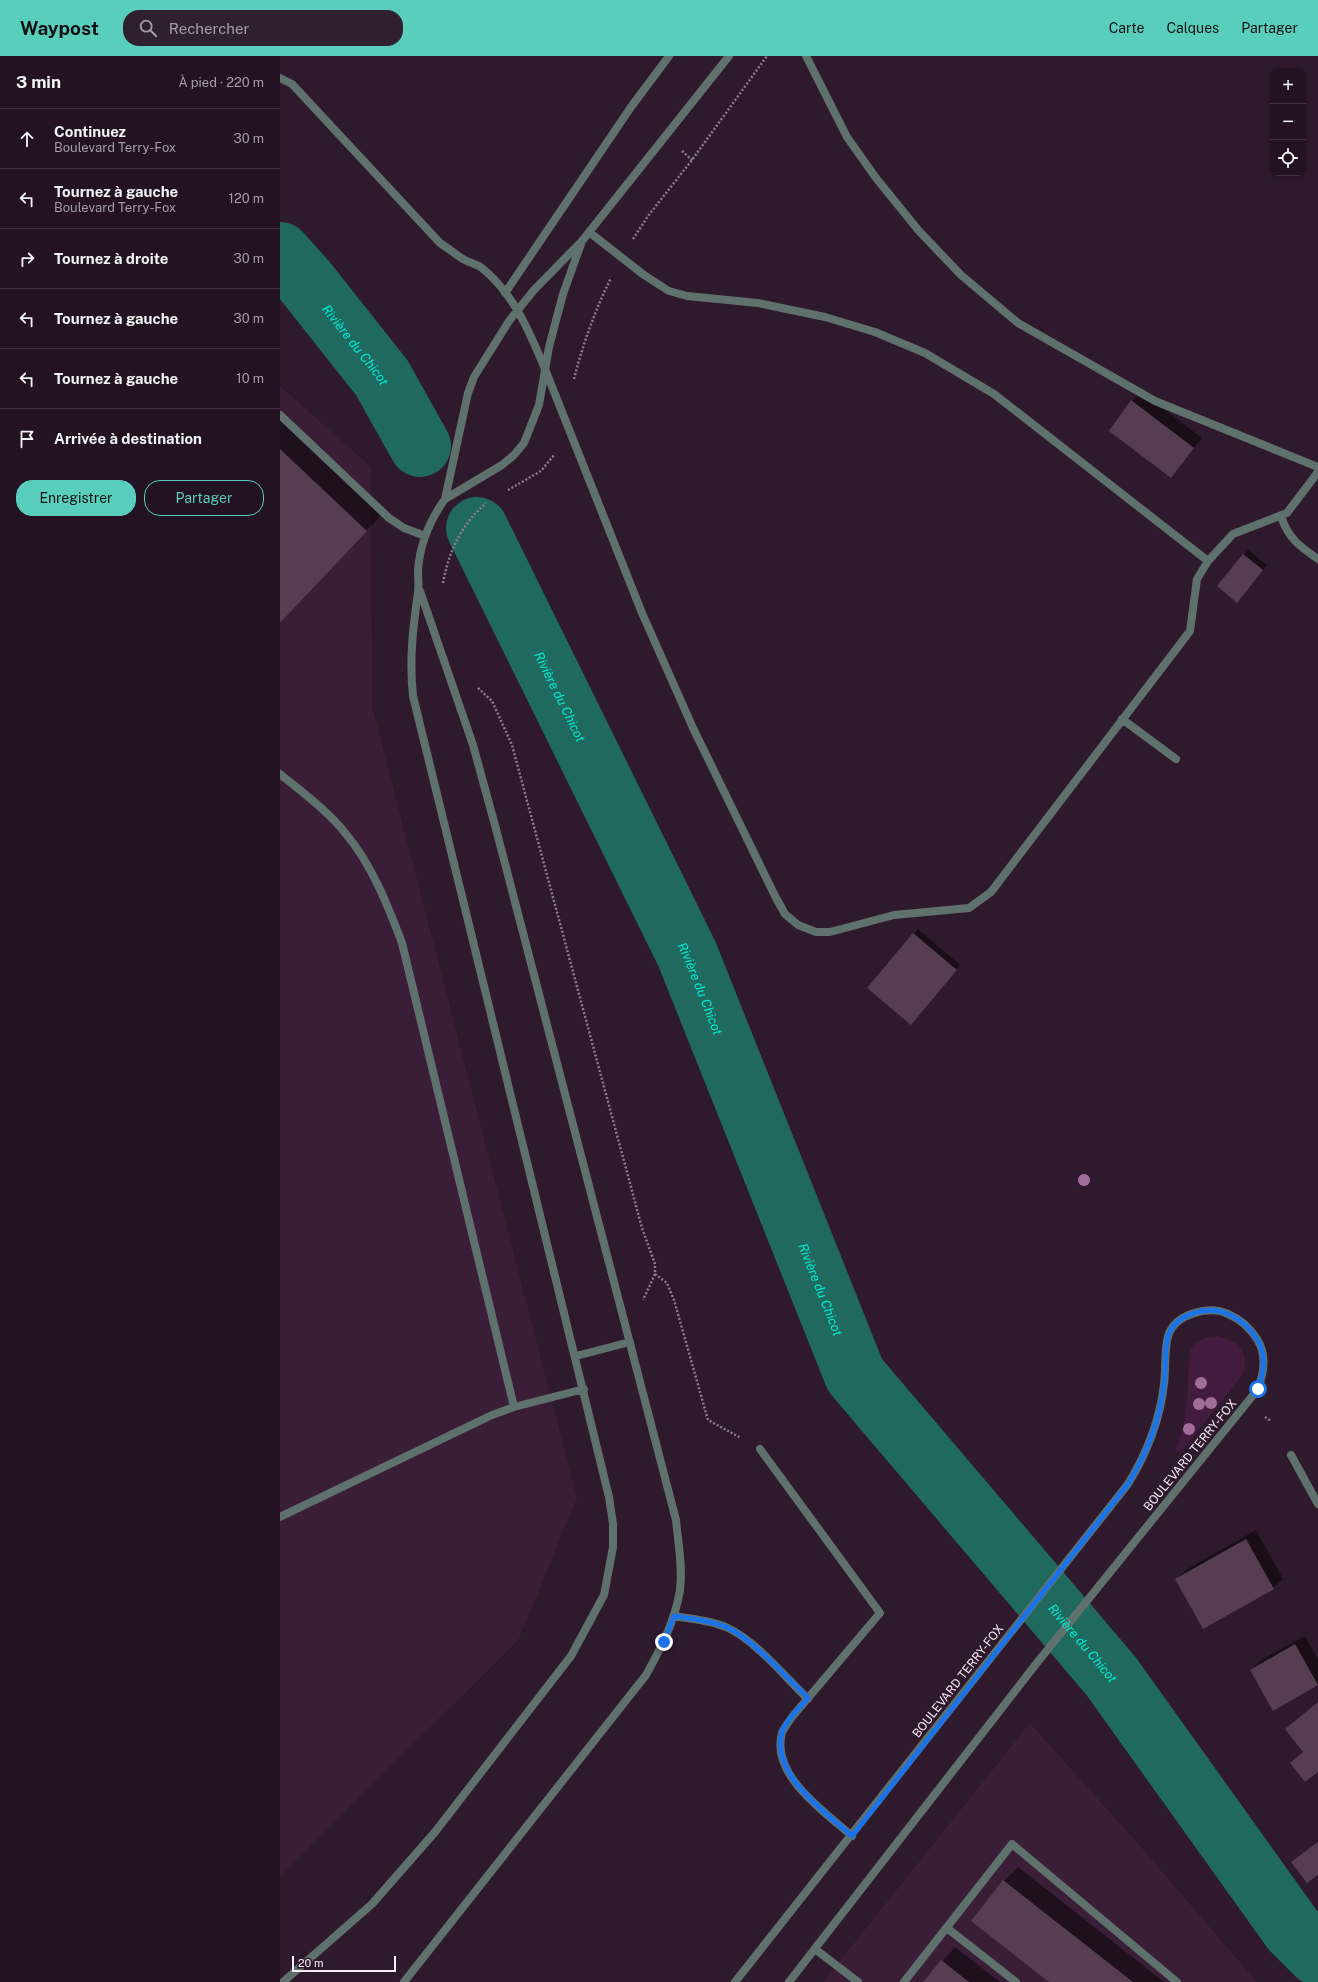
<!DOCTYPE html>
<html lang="fr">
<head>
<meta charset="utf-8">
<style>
	:root { --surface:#231322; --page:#2f202f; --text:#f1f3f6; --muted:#a39ea5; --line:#403240; --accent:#5acebd }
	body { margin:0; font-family:"Public Sans",sans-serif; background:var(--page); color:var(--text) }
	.controls { position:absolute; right:12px; top:12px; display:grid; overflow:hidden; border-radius:8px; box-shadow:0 2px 10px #0003 }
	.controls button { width:36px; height:36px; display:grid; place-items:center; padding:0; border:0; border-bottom:1px solid var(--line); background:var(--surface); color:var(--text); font:20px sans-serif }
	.scale { position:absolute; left:12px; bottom:10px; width:104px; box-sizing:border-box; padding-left:4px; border:2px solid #f9eaf7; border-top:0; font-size:11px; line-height:14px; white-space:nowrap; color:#f9eaf7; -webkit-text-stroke:3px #2f192d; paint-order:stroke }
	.stop { position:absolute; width:12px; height:12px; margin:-9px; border:3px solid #1a73e8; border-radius:50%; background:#fff }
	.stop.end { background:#1a73e8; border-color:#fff; box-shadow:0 1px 4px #0008 }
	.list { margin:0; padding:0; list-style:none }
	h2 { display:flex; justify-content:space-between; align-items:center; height:52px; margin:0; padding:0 16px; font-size:17px }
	h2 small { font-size:13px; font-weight:400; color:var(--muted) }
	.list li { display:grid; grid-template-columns:26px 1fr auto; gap:12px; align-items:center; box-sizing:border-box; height:60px; padding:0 16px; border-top:1px solid var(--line) }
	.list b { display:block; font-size:15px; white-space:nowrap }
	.list p { margin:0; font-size:13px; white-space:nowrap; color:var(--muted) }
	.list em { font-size:13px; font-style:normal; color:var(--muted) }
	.actions { display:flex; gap:8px; padding:12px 16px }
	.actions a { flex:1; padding:9px 0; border:1px solid var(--accent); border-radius:16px; text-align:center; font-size:14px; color:var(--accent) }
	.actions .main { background:var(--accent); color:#111 }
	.icon { flex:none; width:22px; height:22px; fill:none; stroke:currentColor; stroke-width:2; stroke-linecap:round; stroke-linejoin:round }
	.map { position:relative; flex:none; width:1038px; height:1926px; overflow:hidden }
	header { display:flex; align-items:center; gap:24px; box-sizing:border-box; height:56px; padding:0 20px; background:var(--accent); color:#111 }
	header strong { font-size:19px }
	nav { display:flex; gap:22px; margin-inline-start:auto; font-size:14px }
	.search { width:280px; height:36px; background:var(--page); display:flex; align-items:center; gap:10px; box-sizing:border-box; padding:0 14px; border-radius:16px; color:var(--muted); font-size:15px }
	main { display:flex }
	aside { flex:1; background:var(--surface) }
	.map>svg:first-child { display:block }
</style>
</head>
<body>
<header>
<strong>Waypost</strong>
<div class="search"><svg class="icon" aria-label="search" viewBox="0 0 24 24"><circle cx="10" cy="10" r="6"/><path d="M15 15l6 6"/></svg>Rechercher</div>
<nav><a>Carte</a><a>Calques</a><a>Partager</a></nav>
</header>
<main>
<aside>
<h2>3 min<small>À pied · 220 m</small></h2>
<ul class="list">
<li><svg class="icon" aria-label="ahead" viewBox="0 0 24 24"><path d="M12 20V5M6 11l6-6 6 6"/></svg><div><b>Continuez</b><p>Boulevard Terry-Fox</p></div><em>30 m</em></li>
<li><svg class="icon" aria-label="left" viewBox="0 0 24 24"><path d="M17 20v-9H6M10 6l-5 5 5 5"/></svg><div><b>Tournez à gauche</b><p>Boulevard Terry-Fox</p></div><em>120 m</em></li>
<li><svg class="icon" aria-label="right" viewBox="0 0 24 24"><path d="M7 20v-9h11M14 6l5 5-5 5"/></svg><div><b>Tournez à droite</b></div><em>30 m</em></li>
<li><svg class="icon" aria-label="left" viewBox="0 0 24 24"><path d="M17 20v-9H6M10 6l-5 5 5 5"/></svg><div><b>Tournez à gauche</b></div><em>30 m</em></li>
<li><svg class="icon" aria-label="left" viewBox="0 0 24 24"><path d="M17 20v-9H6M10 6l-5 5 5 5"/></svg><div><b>Tournez à gauche</b></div><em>10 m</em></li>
<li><svg class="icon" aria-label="arrive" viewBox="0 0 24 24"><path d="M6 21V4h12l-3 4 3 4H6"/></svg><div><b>Arrivée à destination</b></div></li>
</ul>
<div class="actions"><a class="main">Enregistrer</a><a>Partager</a></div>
</aside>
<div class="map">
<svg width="1038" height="1926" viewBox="0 0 1038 1926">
	<rect width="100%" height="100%" fill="#2f192d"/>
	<path fill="#3a1e37" d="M0,330L91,411L92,650L297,1442L238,1585L0,1819Z
		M750,1667L860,1790L977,1926H543Z"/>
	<path fill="#421c3e" d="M938,1280C958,1285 970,1296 963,1318L900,1397L895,1393C911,1363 906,1328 910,1295C915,1283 926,1281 938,1280Z"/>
	<path fill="#0007" d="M861,336L922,382L891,421L852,345Z
		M0,359L103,457L0,567Z
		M968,494L987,509L957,545L939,530Z
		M638,873L680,909L636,963L634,878Z
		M976,1474L1003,1523L993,1532L923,1572L896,1523L906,1514Z
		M1025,1580L1038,1603V1628L993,1653L972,1614L981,1604Z
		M1038,1646V1714L1011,1707L1024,1695L1006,1673Z
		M738,1811L884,1926H770L693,1865L724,1825Z
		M675,1891L720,1926H644Z"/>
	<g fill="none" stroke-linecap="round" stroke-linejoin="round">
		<g stroke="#20695f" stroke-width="62">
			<path id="s1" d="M0,197L26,226L102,322L140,390"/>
			<path id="s2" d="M197,472L407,898L575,1319L831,1620L1012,1873L1038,1899"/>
		</g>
	</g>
	<path fill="#563d52" d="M851,344L914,392L891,422L829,375Z
		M0,393L87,475L0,567Z
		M963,498L983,514L957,547L937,530Z
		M633,877L677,914L631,969L587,932Z
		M966,1483L994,1533L923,1573L895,1523Z
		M1015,1588L1038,1629L993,1655L970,1614Z
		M1038,1646V1716L1025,1726L1010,1707L1023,1696L1005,1673Z
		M1038,1786V1819L1027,1827L1011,1806Z
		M723,1824L853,1926H769L691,1865Z
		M661,1904L689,1926H643Z"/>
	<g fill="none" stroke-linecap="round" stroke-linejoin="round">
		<path stroke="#8e7b8c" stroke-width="2.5" stroke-dasharray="2 2" stroke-linecap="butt" d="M402,95L412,104
			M353,183L368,160L412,104L487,0
			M294,323C303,288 315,254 331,222
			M228,434L261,415L274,399
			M163,527C169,495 181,469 206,447
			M198,632L212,645L232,689L362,1172L375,1208V1218L363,1244
			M375,1218L387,1227L394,1244L428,1364L461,1382
			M985,1361L991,1365"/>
		<path stroke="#5f716d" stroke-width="8" d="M526,0L567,81L596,122L639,175L681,219L738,267L875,345L1038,411
			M0,22L12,28L160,187C168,192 175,198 183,203C189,207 197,208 202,212C234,238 250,277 265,313L362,557L413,672L495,840L505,858L518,869L536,876H550L614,859L689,852L711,836L910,575L917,523L928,505L953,478L1007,457L1038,416
			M309,176L364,219L389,235L407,240L478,247L545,261L595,276L645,297L714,338L928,505
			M225,237L351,51L389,0
			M0,359L109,462L124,472L145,480
			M165,443L222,409L234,399L244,387L259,349L269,291L283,238L301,188
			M1001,460C1008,482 1019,490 1038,503
			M842,663L896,703
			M0,718C22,736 49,756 66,778C92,809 108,850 122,887L234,1351L304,1333
			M296,1300L350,1286
			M480,1393L600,1557L512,1661C509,1666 504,1671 502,1677C490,1719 545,1756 572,1780
			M0,1461L212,1359L234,1351
			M394,1560C411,1563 431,1564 448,1572C476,1585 505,1621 528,1643
			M667,1872L736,1926
			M535,1893L578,1926
			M3,1926L92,1848L155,1776L291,1600L324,1539L333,1491V1468L329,1441L133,640C129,603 133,572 138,536C139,529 138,521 138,514C140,488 150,464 165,443L188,337L194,321L229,265L254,234L302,185L449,0
			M124,1926L366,1619C381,1592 395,1565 400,1534C403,1511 398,1486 396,1464L216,773L193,689L140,535
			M624,1926L732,1788L897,1926"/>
		<path stroke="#5f716d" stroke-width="8" d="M1011,1399L1038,1448
			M455,1926L848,1428C867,1397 880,1364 884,1328C886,1313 884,1295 888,1280C895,1258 928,1249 948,1258C960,1263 970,1272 977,1283C987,1299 984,1316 978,1333L756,1608L509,1926"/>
	</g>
	<g fill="#a16e9b">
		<circle cx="804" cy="1124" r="6"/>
		<circle cx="921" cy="1327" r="6"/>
		<circle cx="931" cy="1347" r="6"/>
		<circle cx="919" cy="1348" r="6"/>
		<circle cx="909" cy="1373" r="6"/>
	</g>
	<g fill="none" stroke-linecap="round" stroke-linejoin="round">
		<path stroke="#1a73e8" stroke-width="5" d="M384,1586L394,1560C411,1563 431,1564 448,1572C475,1585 505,1621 528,1642C520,1652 506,1664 502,1676C490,1718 545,1756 572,1780L848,1428C867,1397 880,1364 884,1328C886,1313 884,1295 888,1280C895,1258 928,1249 948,1258C960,1263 970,1272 977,1283C987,1299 984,1316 978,1333"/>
	</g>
	<g text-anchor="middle" stroke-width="3.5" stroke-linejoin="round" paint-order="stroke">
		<g font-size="12" fill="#f9eaf7" stroke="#2f192d">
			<text transform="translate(910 1399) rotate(-51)" y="4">BOULEVARD TERRY-FOX</text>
			<text transform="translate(678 1625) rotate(-52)" y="4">BOULEVARD TERRY-FOX</text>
		</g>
		<g font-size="13" font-style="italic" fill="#02ebd4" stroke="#2f192d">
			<text dy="5" stroke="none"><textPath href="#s1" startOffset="119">Rivière du Chicot</textPath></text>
			<text dy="5" stroke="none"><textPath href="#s2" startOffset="188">Rivière du Chicot</textPath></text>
			<text dy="5" stroke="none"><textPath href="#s2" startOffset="512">Rivière du Chicot</textPath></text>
			<text dy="5" stroke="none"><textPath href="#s2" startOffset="836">Rivière du Chicot</textPath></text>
			<text dy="5" stroke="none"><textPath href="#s2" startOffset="1280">Rivière du Chicot</textPath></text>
		</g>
	</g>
</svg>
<div class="controls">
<button>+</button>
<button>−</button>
<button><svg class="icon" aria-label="locate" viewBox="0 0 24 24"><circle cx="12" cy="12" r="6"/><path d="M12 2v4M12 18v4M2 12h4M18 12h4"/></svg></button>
</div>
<div class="scale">20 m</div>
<div class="stop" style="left:978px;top:1333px"></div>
<div class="stop end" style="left:384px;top:1586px"></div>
</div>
</main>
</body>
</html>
